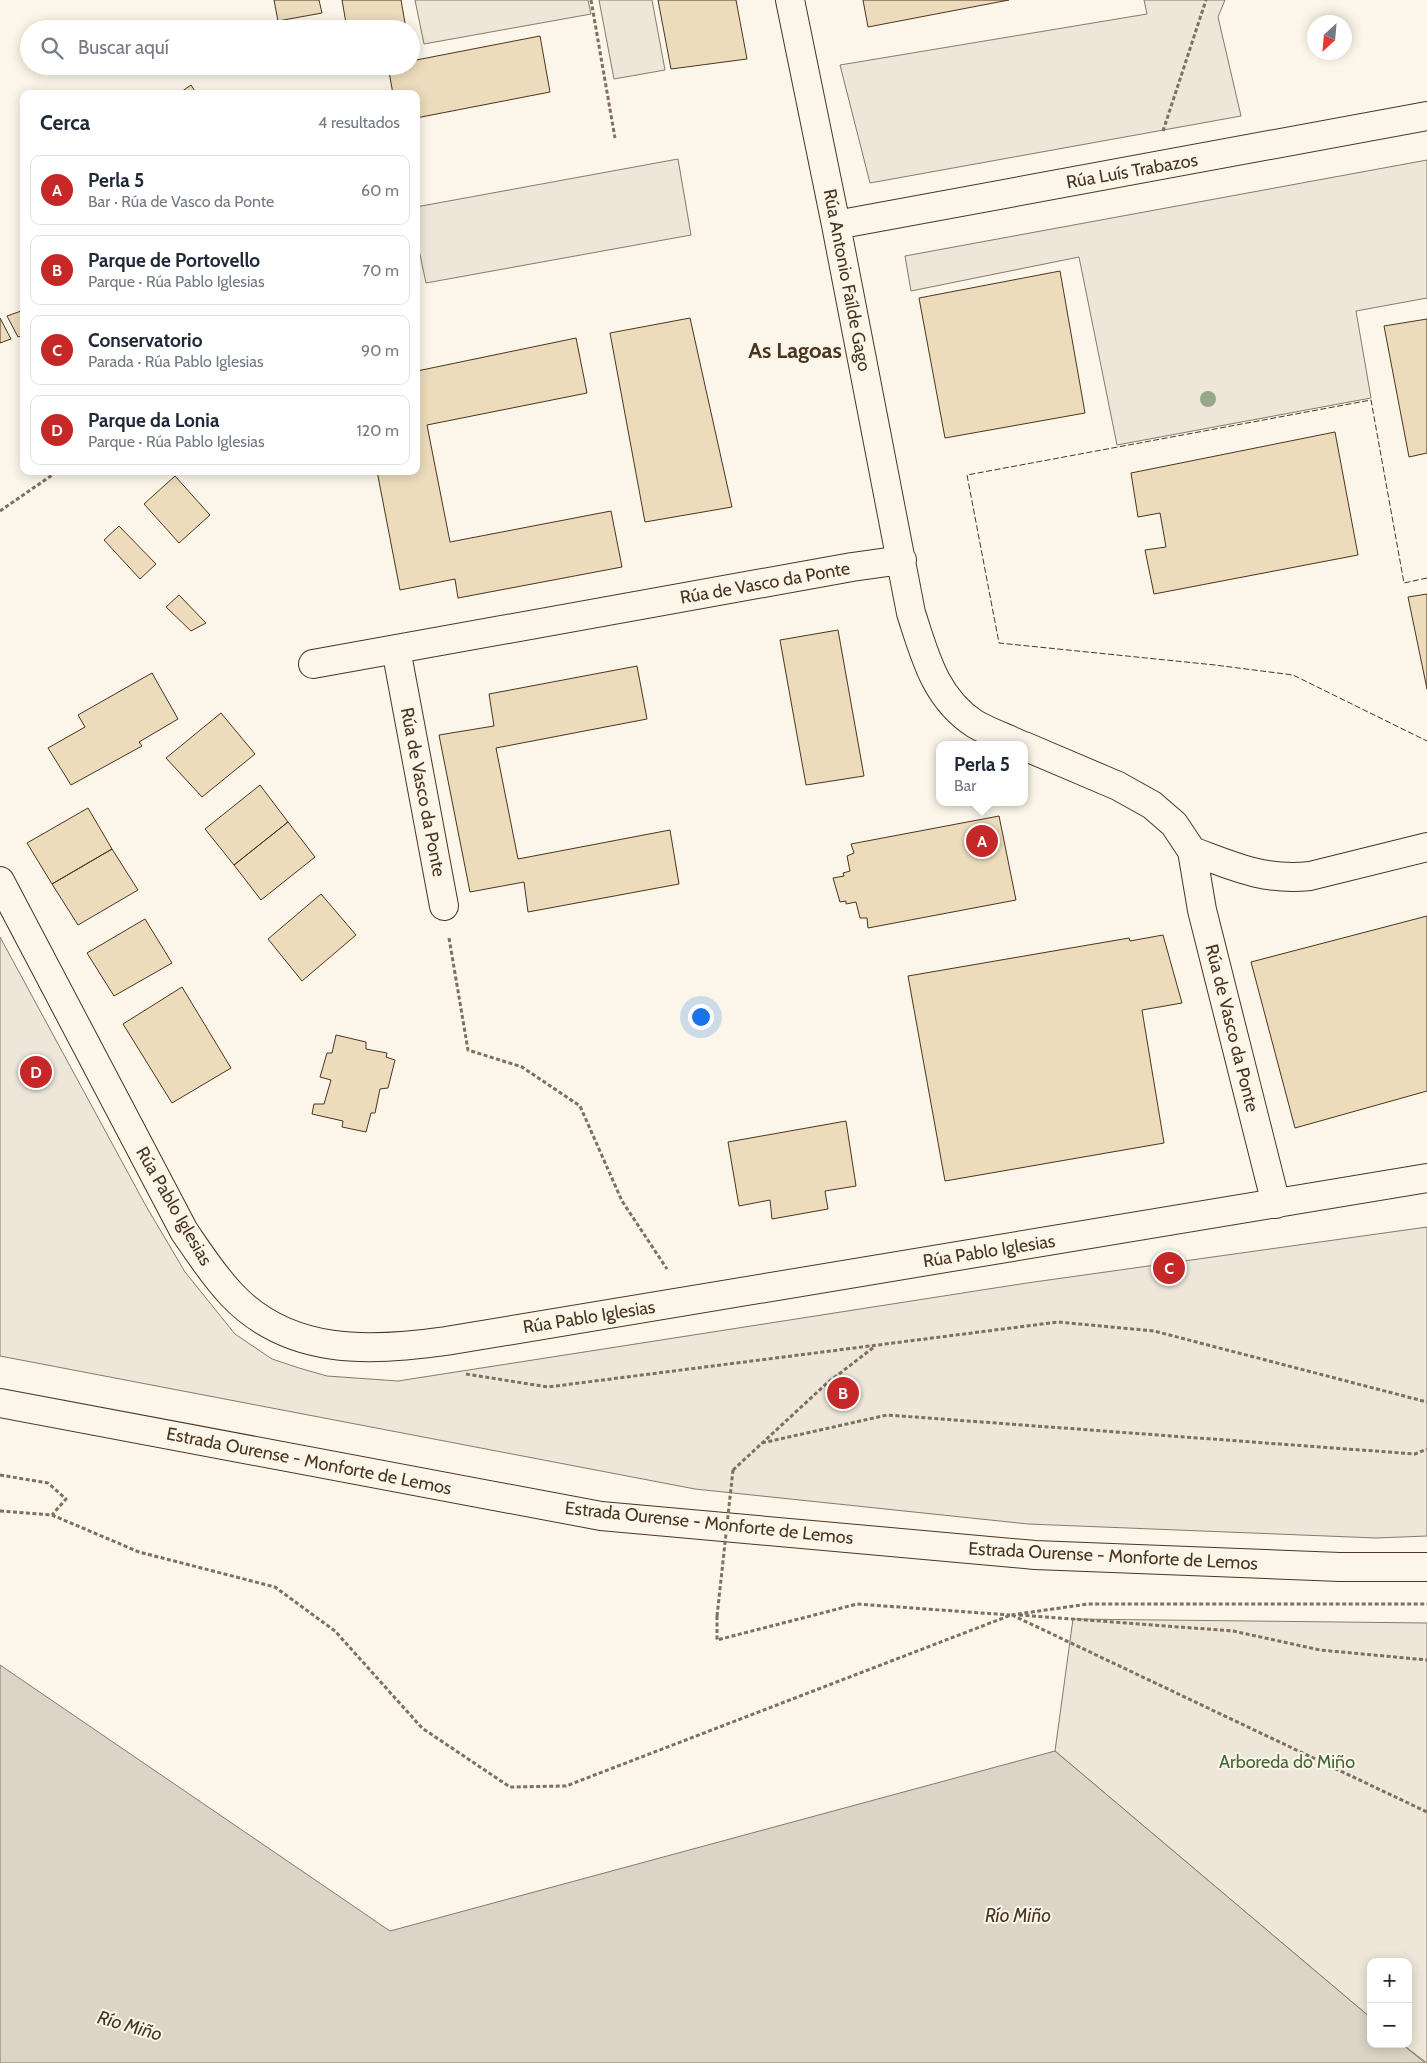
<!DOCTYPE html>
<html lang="es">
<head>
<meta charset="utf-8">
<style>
	:root { --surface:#fff; --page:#f2f2f3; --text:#1f2937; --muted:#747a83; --line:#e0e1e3; --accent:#c62828 }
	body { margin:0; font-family:Cabin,sans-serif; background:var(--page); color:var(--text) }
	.controls { position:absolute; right:15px; bottom:15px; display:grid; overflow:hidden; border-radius:10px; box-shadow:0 2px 12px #0003 }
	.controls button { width:45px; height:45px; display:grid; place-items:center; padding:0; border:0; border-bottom:1px solid var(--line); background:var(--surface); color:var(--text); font:25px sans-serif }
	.compass { position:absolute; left:1307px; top:15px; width:45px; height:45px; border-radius:50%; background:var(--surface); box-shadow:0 2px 12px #0003; rotate:206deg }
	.you { position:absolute; left:700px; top:1016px; width:18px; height:18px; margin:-12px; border:4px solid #fff; border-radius:50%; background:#1a73e8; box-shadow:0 0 0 8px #1a73e833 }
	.badge { display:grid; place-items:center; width:32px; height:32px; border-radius:50%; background:var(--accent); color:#fff; font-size:16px; font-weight:700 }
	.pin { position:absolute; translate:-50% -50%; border:2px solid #fff; box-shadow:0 1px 5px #0006 }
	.popup { position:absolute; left:936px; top:741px; width:92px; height:65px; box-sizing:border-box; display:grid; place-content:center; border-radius:10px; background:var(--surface); filter:drop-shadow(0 1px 4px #0005); font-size:16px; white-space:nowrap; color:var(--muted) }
	.popup b { font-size:19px; color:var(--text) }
	.popup::after { content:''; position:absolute; left:50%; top:100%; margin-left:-10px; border:10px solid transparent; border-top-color:var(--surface) }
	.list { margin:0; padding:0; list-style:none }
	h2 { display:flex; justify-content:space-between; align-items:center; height:65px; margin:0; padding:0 20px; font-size:21px }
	h2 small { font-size:16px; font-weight:400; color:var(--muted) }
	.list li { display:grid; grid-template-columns:32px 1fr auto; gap:15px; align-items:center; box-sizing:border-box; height:70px; margin:0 10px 10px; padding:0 10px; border:1px solid var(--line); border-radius:10px }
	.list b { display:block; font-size:19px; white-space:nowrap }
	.list p { margin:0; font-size:16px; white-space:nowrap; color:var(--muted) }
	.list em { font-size:16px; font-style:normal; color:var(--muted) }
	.icon { flex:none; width:28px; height:28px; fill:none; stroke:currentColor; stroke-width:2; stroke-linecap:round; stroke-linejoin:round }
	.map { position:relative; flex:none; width:1427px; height:2063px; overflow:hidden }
	.search { position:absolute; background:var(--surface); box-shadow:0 2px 12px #0003; left:20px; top:20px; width:400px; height:55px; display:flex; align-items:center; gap:12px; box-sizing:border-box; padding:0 18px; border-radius:28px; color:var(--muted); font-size:19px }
	.panel { position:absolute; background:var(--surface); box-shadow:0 2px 12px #0003; left:20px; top:90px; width:400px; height:385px; border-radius:10px }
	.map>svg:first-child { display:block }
</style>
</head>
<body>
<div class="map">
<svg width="1427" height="2063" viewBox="0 0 1427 2063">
	<rect width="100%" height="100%" fill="#fbf6e9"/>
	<path fill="#ede6d9" stroke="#887966" d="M415,0H588L591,14L424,44Z
		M599,0H652L665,70L614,79Z
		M1144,0H1225L1218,17L1241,116L870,183L840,65L1147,14Z
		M678,159L691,235L426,283L416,236V207Z
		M1427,160V298L1356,311L1371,398L1117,445L1079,257L911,291L905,256Z
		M0,937L146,1206L185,1272L235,1334L272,1359L299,1368L327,1376L398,1381L1027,1283L1427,1227V1536L1376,1538L1028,1524L695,1489L0,1356Z
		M1073,1619L1427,1623V2063L1402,2044H1408V1962H1371V2018L1055,1751Z"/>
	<path fill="#dcd4c6" stroke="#887966" d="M0,1665L390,1931L1055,1751L1371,2018V2044H1402L1425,2063H0Z"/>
	<path fill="#ecdcbc" stroke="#4a3520" d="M274,0H319L322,13L278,21Z
		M342,0H401L406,29H347Z
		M658,0H736L747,59L671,69Z
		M863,0H1009L868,27Z
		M540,36L550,92L416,118V94H393L388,66H411V61Z
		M354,66H384L355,70Z
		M191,85L197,94H178Z
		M1060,271L1085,413L945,438L919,298Z
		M24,310V335L18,337L7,316Z
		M0,318L11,339L0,343Z
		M690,318L732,507L645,522L610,333Z
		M1427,319V453L1409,457L1384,326Z
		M576,338L587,393L427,425L450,542L611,511L622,567L458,598L455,579L400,590L377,471H416V387L419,386L417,371Z
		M1335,432L1358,555L1154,594L1145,550L1166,547L1160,513L1138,517L1131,473Z
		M175,476L210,515L179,543L144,504Z
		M119,526L156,564L140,579L104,540Z
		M1427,594V689L1408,597Z
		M179,595L206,623L191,631L166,607Z
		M838,630L864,776L806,785L780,640Z
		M637,666L647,719L496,748L518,859L670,830L679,884L528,912L524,882L470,892L439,735L494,726L489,694Z
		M152,673L178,719L139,742L142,746L71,785L48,748L85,727L78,715Z
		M221,713L255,754L202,797L166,758Z
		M260,785L288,822L234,865L205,829Z
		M88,808L112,849L52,884L27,843Z
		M999,816L1016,900L868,928L867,918H860L856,902L846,904V901L840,902L833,878L844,876L843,873L850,871L847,856L854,853L851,844Z
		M288,822L315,857L261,900L234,865Z
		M112,849L138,890L78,925L52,884Z
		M321,894L356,935L302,981L268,939Z
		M1427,916V1091L1295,1128L1251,962Z
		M145,919L172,963L114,996L87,953Z
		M1163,935L1182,1003L1142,1010L1164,1143L945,1181L908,976L1129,938L1130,941Z
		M182,987L231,1068L172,1103L123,1024Z
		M336,1035L366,1042V1049L387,1053L386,1057L395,1060L388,1088L380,1089L375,1113H371L366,1132L342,1127L343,1121L312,1114L314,1104H324L331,1080L320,1077L327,1053H332Z
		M846,1121L856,1186L825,1191L828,1209L772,1219L770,1200L739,1206L728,1142Z"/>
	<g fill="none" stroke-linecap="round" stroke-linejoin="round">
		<g stroke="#4a3520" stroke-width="30">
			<path id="street" d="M790,0L836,225L911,613C925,656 935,698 975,724C989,732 1006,738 1021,745
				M836,225L1427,116
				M396,649L444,906
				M313,664L852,567L902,560
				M1024,746L1118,786L1152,805L1174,824L1192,851L1202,910L1276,1204
				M1192,851C1233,866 1264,881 1310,876L1427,847
				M0,881L184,1231C199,1253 213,1275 232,1295C289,1355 369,1352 446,1341L1427,1178"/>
		</g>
		<g stroke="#4a3520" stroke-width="30">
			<path id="highway" d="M0,1403L601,1516L1035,1555L1340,1567H1427"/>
		</g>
		<path stroke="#7f6f5c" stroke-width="3" stroke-dasharray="4 2.5" stroke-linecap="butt" d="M591,0L615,138
			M1163,131L1206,0
			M0,511L58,471
			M449,938L468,1050L522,1067L580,1106L622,1201L667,1269
			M466,1374L548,1387L1058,1322L1154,1331L1427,1402
			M762,1443L887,1415L1415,1454L1427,1449
			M733,1470L826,1384L874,1347
			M0,1475L48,1483L66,1499L52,1515
			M0,1511L52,1515L139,1552L275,1587L335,1631L422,1728L510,1787L566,1786L1011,1615L1088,1604H1427
			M1012,1615L1427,1812
			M1019,1615L1233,1631L1320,1650L1427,1660
			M717,1616V1640L857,1604L1010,1615"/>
		<use href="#street" stroke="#fbf6e9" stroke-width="28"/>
		<use href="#highway" stroke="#fbf6e9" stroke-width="28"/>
		<path stroke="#7f6f5c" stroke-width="3" stroke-dasharray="4 2.5" stroke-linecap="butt" d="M717,1616L733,1470"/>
		<path stroke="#4a3520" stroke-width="1" stroke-dasharray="6 2.5" stroke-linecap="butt" d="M1427,578L1404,583L1371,400L967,475L999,643L1215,665L1293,675L1427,741"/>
	</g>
	<circle fill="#96a887" cx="1208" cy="399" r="8"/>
	<g text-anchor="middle" stroke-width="4" stroke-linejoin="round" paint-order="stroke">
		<g font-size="18" fill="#4a3520" stroke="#fbf6e9">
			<text transform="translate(1132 171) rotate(-10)" y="6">Rúa Luís Trabazos</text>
			<text transform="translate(847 280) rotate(79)" y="6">Rúa Antonio Faílde Gago</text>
			<text transform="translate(765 583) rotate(-10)" y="6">Rúa de Vasco da Ponte</text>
			<text transform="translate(423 792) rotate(79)" y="6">Rúa de Vasco da Ponte</text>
			<text transform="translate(1232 1028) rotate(76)" y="6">Rúa de Vasco da Ponte</text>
			<text transform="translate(174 1206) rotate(60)" y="6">Rúa Pablo Iglesias</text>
			<text transform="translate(989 1251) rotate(-9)" y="6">Rúa Pablo Iglesias</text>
			<text transform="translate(589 1317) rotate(-9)" y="6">Rúa Pablo Iglesias</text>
			<text transform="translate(309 1461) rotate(11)" y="6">Estrada Ourense - Monforte de Lemos</text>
			<text transform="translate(709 1523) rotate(6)" y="6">Estrada Ourense - Monforte de Lemos</text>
			<text transform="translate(1113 1556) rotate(3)" y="6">Estrada Ourense - Monforte de Lemos</text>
		</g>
		<g font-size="18" fill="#436837" stroke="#fbf6e9">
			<text x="1287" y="1768">Arboreda do Miño</text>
		</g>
		<g font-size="19" font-style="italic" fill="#4a3520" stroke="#fbf6e9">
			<text x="1018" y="1922">Río Miño</text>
			<text transform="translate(130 2025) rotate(16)" y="7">Río Miño</text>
		</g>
		<g font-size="22" font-weight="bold" fill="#4a3520" stroke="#fbf6e9">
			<text x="795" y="358">As Lagoas</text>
		</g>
	</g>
</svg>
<div class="controls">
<button>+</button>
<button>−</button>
</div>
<svg class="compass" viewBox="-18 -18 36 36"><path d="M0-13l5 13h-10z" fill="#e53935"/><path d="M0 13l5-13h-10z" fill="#747a83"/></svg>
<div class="you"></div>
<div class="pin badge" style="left:982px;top:841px">A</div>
<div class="popup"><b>Perla 5</b>Bar</div>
<div class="pin badge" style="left:843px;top:1393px">B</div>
<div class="pin badge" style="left:1169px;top:1268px">C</div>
<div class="pin badge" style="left:36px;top:1072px">D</div>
<div class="search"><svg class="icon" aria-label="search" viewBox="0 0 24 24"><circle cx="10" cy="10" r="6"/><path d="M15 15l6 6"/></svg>Buscar aquí</div>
<section class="panel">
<h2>Cerca<small>4 resultados</small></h2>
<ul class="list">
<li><span class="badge">A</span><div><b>Perla 5</b><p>Bar · Rúa de Vasco da Ponte</p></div><em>60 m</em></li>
<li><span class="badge">B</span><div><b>Parque de Portovello</b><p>Parque · Rúa Pablo Iglesias</p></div><em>70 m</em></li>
<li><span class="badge">C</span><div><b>Conservatorio</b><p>Parada · Rúa Pablo Iglesias</p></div><em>90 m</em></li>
<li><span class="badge">D</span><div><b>Parque da Lonia</b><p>Parque · Rúa Pablo Iglesias</p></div><em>120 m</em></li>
</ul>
</section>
</div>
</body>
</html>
